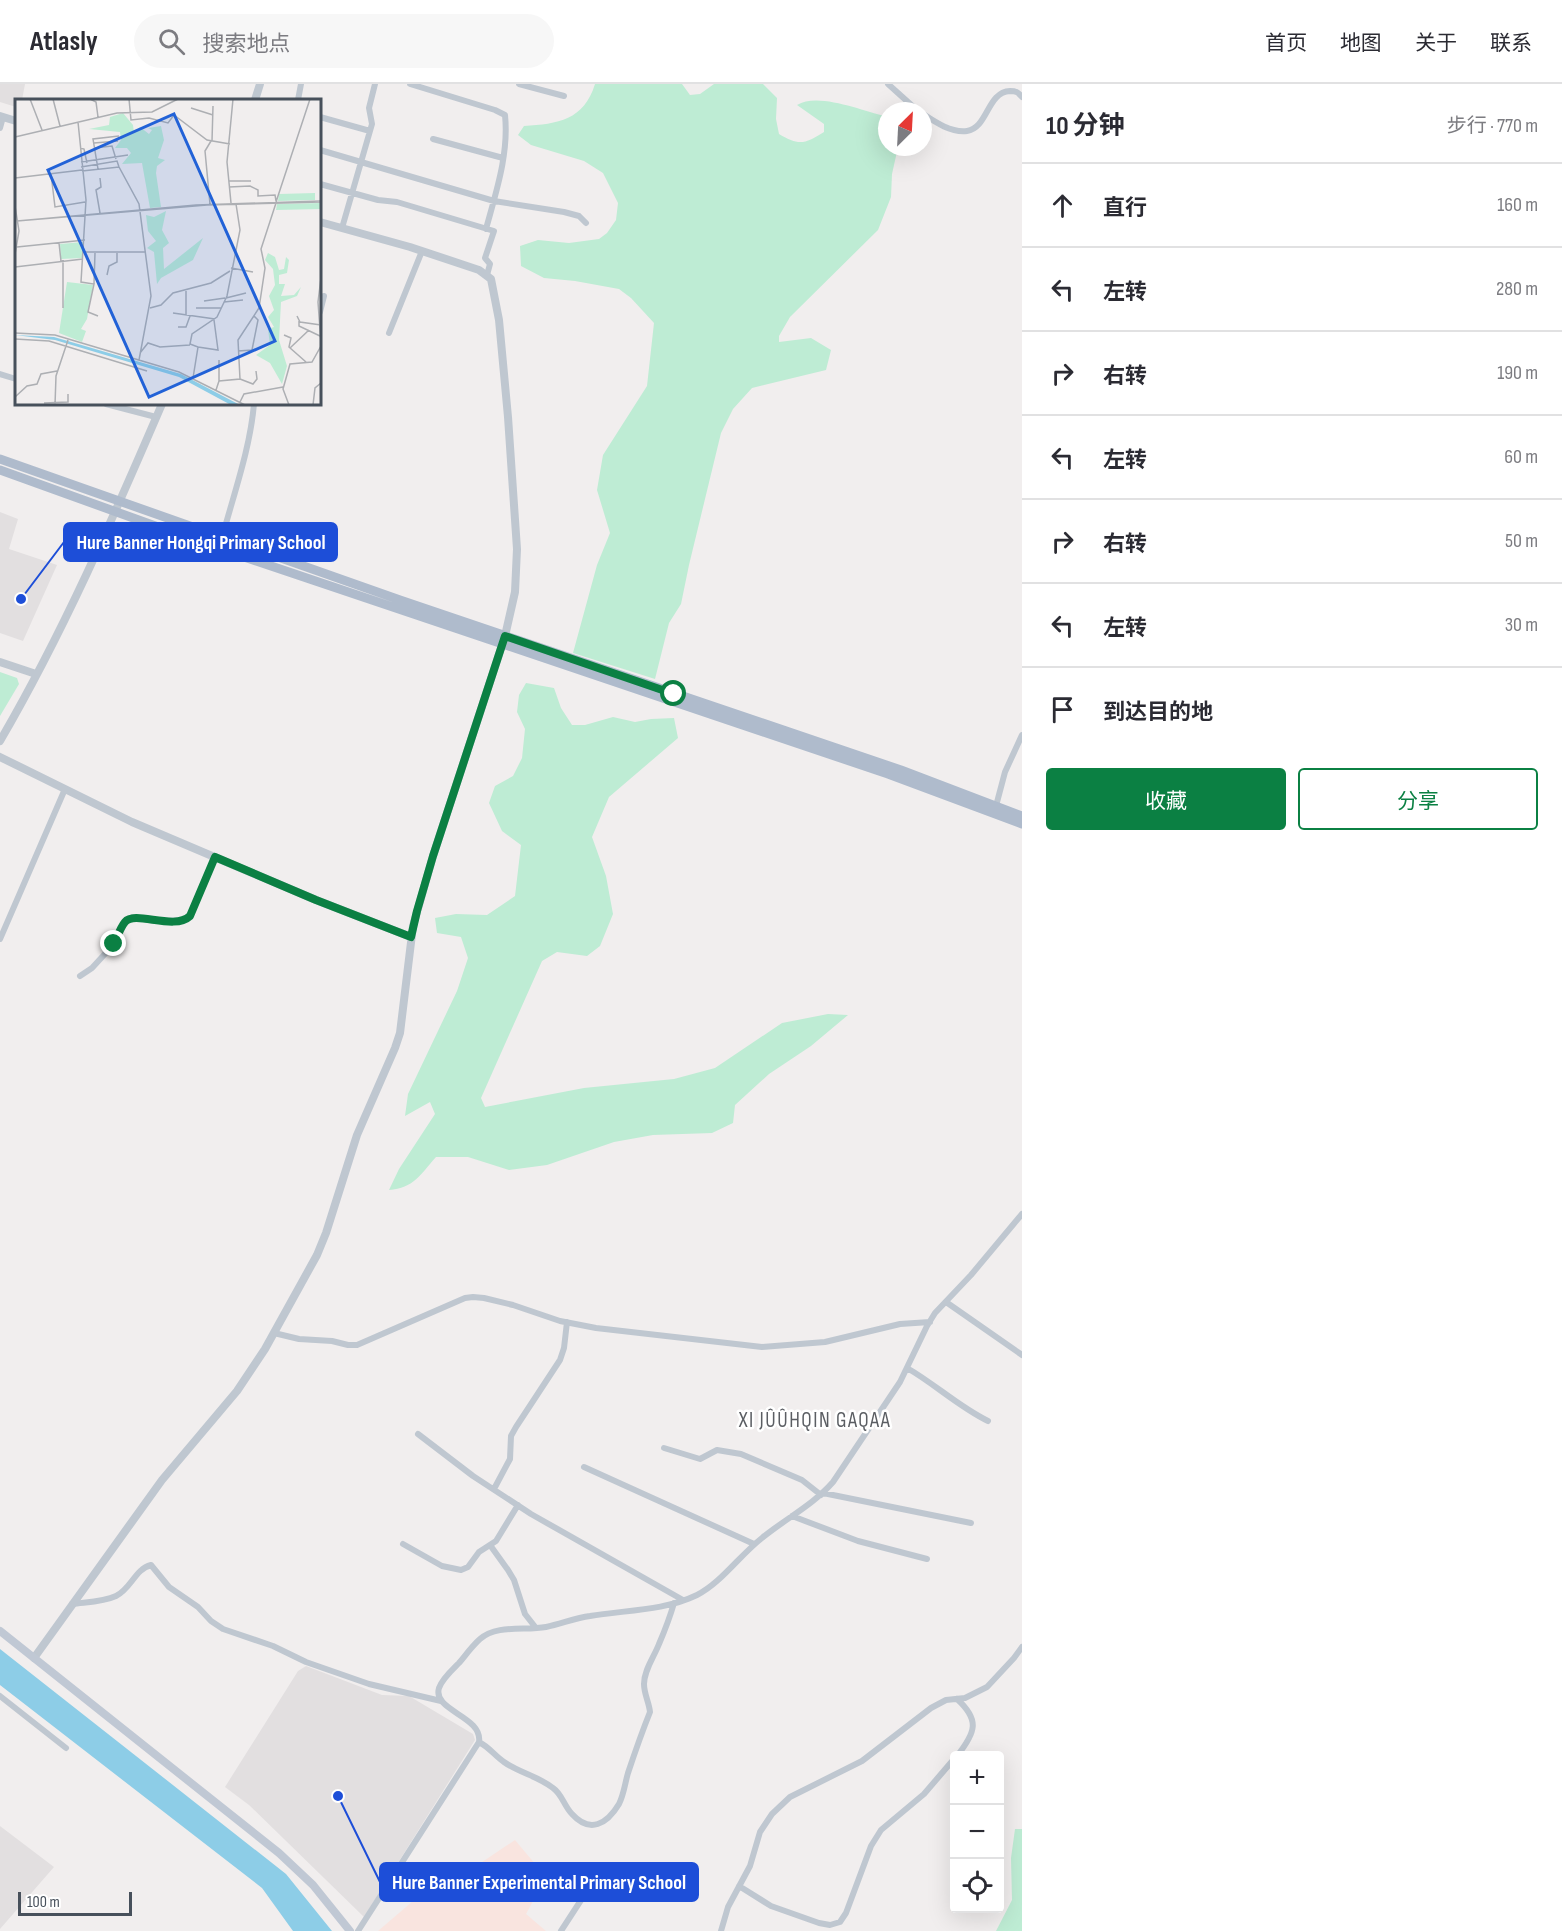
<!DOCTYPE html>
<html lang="zh">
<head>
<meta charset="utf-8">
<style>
	:root { --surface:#fff; --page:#f7f7f7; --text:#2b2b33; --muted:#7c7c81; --line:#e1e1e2; --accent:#0b8043 }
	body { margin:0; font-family:"Sofia Sans Condensed","Noto Sans SC",sans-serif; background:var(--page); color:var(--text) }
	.controls { position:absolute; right:18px; bottom:18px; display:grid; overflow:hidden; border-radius:6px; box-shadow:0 6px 24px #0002 }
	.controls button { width:54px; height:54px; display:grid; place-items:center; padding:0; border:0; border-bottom:2px solid var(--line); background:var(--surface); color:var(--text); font:30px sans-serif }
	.compass { position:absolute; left:878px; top:18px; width:54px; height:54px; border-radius:50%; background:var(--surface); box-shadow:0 6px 24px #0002; rotate:24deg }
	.scale { position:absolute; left:18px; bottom:15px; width:114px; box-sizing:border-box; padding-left:6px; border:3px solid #47505b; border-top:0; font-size:16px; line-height:21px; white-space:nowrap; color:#47505b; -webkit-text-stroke:4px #fff; paint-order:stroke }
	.stop { position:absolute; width:18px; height:18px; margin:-14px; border:4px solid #0b8043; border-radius:50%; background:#fff }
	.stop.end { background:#0b8043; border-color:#fff; box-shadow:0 2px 6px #0008 }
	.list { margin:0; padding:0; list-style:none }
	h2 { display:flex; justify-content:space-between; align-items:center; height:78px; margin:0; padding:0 24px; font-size:26px }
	h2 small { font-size:20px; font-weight:400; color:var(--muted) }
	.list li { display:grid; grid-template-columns:39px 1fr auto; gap:18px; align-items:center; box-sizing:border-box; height:84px; padding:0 24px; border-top:2px solid var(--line) }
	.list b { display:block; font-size:22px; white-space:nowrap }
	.list em { font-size:20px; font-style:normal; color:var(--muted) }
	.actions { display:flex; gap:12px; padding:18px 24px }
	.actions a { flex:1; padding:14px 0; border:2px solid var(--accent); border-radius:6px; text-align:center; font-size:21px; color:var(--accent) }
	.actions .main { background:var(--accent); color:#fff }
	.icon { flex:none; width:33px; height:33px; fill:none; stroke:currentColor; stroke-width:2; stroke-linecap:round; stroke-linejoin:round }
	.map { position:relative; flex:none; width:1022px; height:1847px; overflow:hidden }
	header { display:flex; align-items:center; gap:36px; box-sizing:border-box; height:84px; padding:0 30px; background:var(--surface); border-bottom:2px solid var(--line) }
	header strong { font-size:28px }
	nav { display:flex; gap:33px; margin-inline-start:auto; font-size:21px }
	.search { width:420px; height:54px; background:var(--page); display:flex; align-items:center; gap:15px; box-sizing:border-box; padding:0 21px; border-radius:33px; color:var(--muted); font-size:22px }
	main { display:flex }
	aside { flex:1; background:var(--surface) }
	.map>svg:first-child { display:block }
</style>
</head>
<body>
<header>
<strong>Atlasly</strong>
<div class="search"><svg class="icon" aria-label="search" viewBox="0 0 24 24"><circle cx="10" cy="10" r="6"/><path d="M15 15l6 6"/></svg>搜索地点</div>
<nav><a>首页</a><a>地图</a><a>关于</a><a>联系</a></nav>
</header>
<main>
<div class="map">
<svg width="1022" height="1847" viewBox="0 0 1022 1847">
	<rect width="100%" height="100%" fill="#f1eeee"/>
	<path fill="#e2dfe0" d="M0,0H25L22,16H16V23L0,18Z
		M0,428L18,435L9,465L57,481L23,557L0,549Z
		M306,1582L382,1611L409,1612L473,1650L475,1656L364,1833L249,1721L225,1703L298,1587Z
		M0,1742L54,1783L0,1845Z"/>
	<path fill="#f9e4df" d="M515,1756L546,1793L526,1830L546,1847H378L420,1811L436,1809Z"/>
	<path fill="#beecd4" d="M595,0H682L690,11L700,10L714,0H763L777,14L776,35L779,50C799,62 805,60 824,48V40L797,21C818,8 862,27 885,32L887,33V63H898L892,90L891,113L878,146L790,233L779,252V258L811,254L831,266L826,286L752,304L733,325L721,349L689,481L681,520L669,539L655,595L573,569L597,481L610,449L597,406L603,371L647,302L654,239L631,214L619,205L575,197L544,194L521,182L520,162L538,156L569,159L599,155L607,149L616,136L618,119L603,89L584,77L531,61L518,51L524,42C558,40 584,36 595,0Z
		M0,588L17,594L19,600L0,632Z
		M526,599L554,604L561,624L572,641H585L613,633L635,638L651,635L674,634L678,654L609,713L592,753L606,792L613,830L600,862L587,872L557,868L542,877L481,1014L485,1023L584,1004L674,995L715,984L782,939L828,930L848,931L811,962L769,990L735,1021L733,1039L712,1049L653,1051L614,1058L547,1081L509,1086L468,1073H436C420,1091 414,1104 389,1106L399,1085L435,1030L430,1018L405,1032L408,1010L457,907L468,874L461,853L437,849L435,834L456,830L487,831L515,812L521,761L502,747L489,719L495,702L513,692L522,674L525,645L517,628L519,611Z
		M1015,1745H1022V1847H996L1012,1816L1011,1774Z"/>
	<path fill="#8dcde7" d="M0,1565L286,1790L332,1847H293L262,1804L0,1601Z"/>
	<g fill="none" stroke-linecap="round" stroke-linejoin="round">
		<path stroke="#bfc7d0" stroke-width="6" d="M410,0L495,26L505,31C509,70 496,108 486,145
			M519,0L564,12
			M888,0L918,27
			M298,16L301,0
			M923,30C935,38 951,49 967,47C988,44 987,8 1010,7C1016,7 1018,8 1022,13
			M320,33L370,47
			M0,44L3,33
			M433,55L503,74
			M320,66L494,117L564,128L579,132L586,139
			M320,100L378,116L397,118L494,147L485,174L490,180L487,191
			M342,144L372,40L369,24L375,0
			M320,228L324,212
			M389,249L422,167
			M0,290L16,295
			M106,320L156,333
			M222,454C234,409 250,365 254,320
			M996,722L1005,688L1022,651
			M0,855L65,705
			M80,892L92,884L114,860L125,837L133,833L155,837L185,836L190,832L215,773
			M946,1218L1022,1271
			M274,1249L299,1255L332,1257L348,1261H357L465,1214L473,1213L484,1214L513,1221L560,1237L596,1244L762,1263L825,1258L900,1240L930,1238
			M907,1284C935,1300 959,1323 988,1337
			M418,1350L473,1392L531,1430L683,1516
			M664,1364L700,1375L717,1366L741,1370L802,1396L821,1411
			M584,1383L754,1460
			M494,1405L510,1375L511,1352L516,1343L560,1276L564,1264L567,1238
			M823,1409L971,1439
			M792,1432L858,1457L927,1475
			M403,1460L442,1482L461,1486L468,1483L479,1468L496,1457L518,1421
			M490,1461L508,1486L514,1496L525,1530L536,1544
			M72,1520C86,1518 103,1518 116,1512C131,1505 135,1485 151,1481L169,1503L198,1523L211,1537L223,1545L273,1562L306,1578L369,1600L441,1617
			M0,1612L66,1664
			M957,1615C980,1636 976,1648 957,1672
			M479,1658C489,1663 495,1672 504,1678C519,1689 538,1692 553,1704C562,1710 564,1722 572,1730C590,1750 607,1740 619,1720C624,1710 625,1699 628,1689C635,1668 642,1648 650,1628C649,1618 644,1610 644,1600C644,1586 654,1573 659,1560C665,1546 670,1533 674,1519
			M739,1802L771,1822L819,1839L830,1841L840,1838L846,1829L871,1762L881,1746L924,1710L954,1675
			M358,1847L479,1658C483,1632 432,1627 439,1604C442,1595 452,1586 459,1579C465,1572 472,1562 480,1555C497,1540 525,1547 546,1543C561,1540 575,1534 590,1532C625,1526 664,1527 697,1511C721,1499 740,1471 762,1454C785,1435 813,1421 833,1398L900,1298L927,1242L935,1229L971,1191L1022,1130
			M561,1847L585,1810
			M721,1847L728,1823L750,1782L760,1748L772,1730L790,1713L862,1677L931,1624L946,1616L965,1614L987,1603L1014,1574L1022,1563"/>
		<path stroke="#bfc7d0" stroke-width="8" d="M255,16L260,0
			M0,32L16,37
			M0,578L36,590
			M0,657C63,549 113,434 162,320
			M0,673L132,738L316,816L411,853
			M34,1574L162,1396L237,1307L265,1265L317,1171L326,1149L357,1051L395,964L400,949L413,842L433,772L505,552L515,508L517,465L508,333L499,236L491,195L479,186L410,163L320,138"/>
		<path stroke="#c0c8d4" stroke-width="8" d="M0,1547L279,1769L313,1801L350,1847"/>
		<path stroke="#afbbcc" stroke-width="9" d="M0,375L400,516L901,686L1022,732
			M0,386L197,457L888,690L1022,740"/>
	</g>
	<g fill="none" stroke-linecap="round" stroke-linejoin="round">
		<path stroke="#0b8043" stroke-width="8" d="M114,860C117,854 120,844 125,838C135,826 174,847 190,832L215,773L316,816L411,853L417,827L433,772L505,552L674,610"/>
	</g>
	<g text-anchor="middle" stroke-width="5" stroke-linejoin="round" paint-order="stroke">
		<g font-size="21" letter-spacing="1.5" fill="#5b5e63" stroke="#fff">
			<text x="815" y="1343">XI JÛÛHQIN GAQAA</text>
		</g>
	</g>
	<g transform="translate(15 15)">
		<rect width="306" height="306" fill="#f1eeee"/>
		<path d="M108,14L118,26L119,34L125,28L134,35L137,31L133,29L146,27L149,41L143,59L150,61L142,67L141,74L146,108L135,109L127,64L107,65L116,54L112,49H100L106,41L105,33L74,30L94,26L95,18ZM300,94V101L263,102L264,95ZM306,104V110L261,111L262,105ZM151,112L147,131L154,144L148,149L149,170L188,139L178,161L146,179L142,185L139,153L132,149L141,142L133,132L131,116L139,118ZM68,143L67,159L46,160L45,145ZM253,154L260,158L264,171L269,170L271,158L274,161L272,174L264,176V185H270L266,197L279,196L286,188L282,197L266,203L264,241L272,267L267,285L255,264L241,256L255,246L253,230L259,228L253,218L259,211L254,197L260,186L258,170L250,161ZM52,183L78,186L72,220L66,230L71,232L67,243L44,234Z" fill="#beecd4"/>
		<path d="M0,236L39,238L166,275L225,306H216L164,278L40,241Z" fill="#8dcde7"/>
		<path fill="none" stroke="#adafb3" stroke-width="1.5" d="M15,0L27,31M38,0L45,27M75,0L81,3L83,18M114,0L116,21L134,19L153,24L159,16L192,41L215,45M176,9L198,16M63,23L71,101L66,183L79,185L73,213L83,217M0,38L102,14L137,13L163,0M197,42L198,7M79,44L103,42M65,49L69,50L72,64M79,49L97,47L101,60M66,63L113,56M66,68L102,62L104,68M83,70L78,40L104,37M67,72L104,68L124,105L136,197L124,261M36,75L40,108L70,103M0,79L67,71M85,79L86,88L81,91L85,114M214,82H236M214,88L235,87L243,91V97L260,96L261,102M306,102L181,106L2,122L192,106L306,103M261,103L295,0M216,104L212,63L218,0M195,105L190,52L196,42M0,107L4,132L0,155M44,144L46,162M2,148L70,141M69,153H130M0,168L68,160M216,169L238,173M92,176L94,167L102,163V154M306,179L303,203L306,244M79,185L80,154M171,192V216M211,199L231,194M189,202L210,199M209,203L228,201M48,209V161M135,209L146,206L158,194L196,184L215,172M181,209H206M158,214L200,220M282,217L285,223L306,226M284,222V227L305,237M163,228H171L175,217M0,234L40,236L164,273L230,306M269,236L276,239L274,248L291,263M0,240L34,242L132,272M183,248L203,251L199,221M275,249L294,231M223,252L237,251L243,221L239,217M125,254L133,244L145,248L175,246M178,279L183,248L175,245L177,235L202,218L212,197L225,131L221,105M225,280L238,285L242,280L241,272M204,282V261M201,291L204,282L225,280L223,241L244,209L250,169L246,150L261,104M0,298L12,287L22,285L26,275L42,272M225,303L229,295L268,288M29,304L53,303V295M40,306L41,277L53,241M274,306L268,290L275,265L297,263L306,247M298,306L300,289L306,284"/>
		<path fill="#2262d7" fill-opacity="0.15" stroke="#2262d7" stroke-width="3" d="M159,15L260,242L134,298L33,71Z"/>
		<rect width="306" height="306" fill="none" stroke="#47505b" stroke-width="3"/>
	</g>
	<path fill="none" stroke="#1d4ed8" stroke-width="2" d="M21 515L64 458M338 1712L380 1798"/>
	<g fill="#1d4ed8" stroke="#fff" stroke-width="2">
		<circle cx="21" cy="515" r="6"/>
		<circle cx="338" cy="1712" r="6"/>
	</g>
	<g fill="#1d4ed8" stroke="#1d4ed8" stroke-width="2">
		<rect x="64" y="439" width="273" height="38" rx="6"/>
		<rect x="380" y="1779" width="318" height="38" rx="6"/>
	</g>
	<g font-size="20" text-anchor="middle" font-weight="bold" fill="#fff">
		<text x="201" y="465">Hure Banner Hongqi Primary School</text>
		<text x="539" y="1805">Hure Banner Experimental Primary School</text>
	</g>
</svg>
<div class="controls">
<button>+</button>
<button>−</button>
<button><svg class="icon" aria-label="locate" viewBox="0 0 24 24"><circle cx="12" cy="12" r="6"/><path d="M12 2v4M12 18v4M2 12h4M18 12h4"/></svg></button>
</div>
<svg class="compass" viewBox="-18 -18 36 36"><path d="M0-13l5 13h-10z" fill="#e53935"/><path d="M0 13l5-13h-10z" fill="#7c7c81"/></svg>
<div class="scale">100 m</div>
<div class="stop" style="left:674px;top:610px"></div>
<div class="stop end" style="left:114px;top:860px"></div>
</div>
<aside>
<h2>10 分钟<small>步行 · 770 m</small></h2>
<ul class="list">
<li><svg class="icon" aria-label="ahead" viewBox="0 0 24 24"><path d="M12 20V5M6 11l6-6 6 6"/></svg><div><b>直行</b></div><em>160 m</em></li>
<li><svg class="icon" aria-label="left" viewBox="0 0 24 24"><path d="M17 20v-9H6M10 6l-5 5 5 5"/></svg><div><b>左转</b></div><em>280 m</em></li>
<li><svg class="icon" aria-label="right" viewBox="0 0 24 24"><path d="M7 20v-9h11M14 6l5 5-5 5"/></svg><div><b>右转</b></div><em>190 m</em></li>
<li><svg class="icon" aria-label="left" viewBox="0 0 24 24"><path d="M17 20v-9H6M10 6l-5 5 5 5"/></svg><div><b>左转</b></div><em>60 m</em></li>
<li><svg class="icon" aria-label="right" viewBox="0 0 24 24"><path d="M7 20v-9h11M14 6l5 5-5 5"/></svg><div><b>右转</b></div><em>50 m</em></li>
<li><svg class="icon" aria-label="left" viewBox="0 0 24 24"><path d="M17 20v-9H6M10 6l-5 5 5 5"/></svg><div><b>左转</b></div><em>30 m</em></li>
<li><svg class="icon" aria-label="arrive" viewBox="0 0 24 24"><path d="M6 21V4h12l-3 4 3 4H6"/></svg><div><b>到达目的地</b></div></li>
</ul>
<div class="actions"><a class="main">收藏</a><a>分享</a></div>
</aside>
</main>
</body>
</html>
